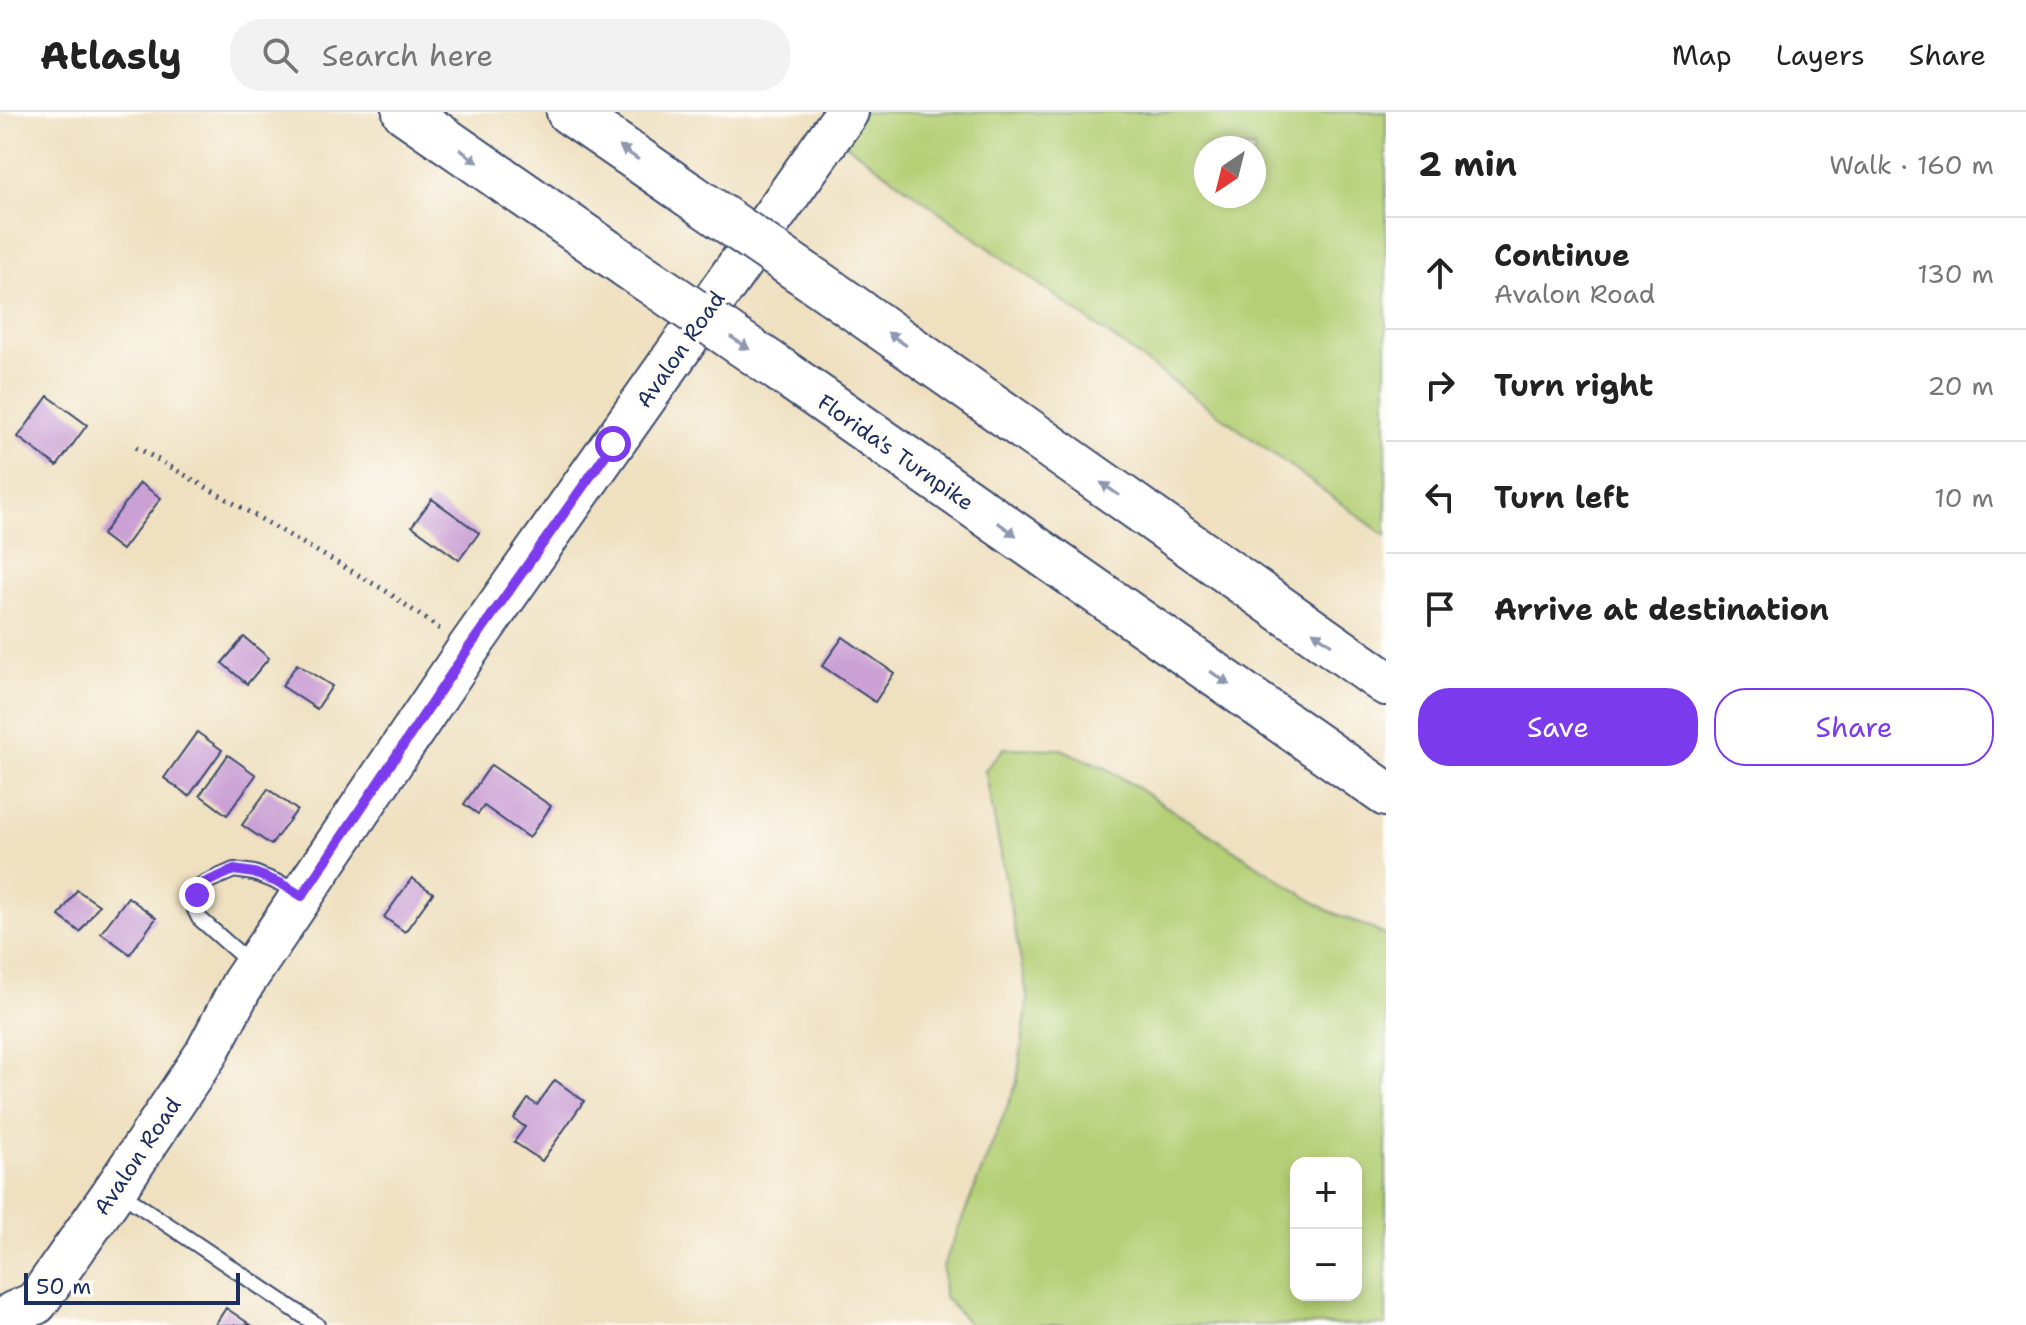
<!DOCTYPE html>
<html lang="en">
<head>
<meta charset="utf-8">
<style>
	:root { --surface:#fff; --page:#f2f2f2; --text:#222; --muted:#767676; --line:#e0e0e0; --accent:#7c3aed }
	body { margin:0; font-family:"Shantell Sans",sans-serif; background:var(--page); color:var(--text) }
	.controls { position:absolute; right:24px; bottom:24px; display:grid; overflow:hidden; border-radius:16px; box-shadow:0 4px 12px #0003 }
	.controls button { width:72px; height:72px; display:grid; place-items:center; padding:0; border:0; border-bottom:2px solid var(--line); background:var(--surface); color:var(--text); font:40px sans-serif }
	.compass { position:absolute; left:1194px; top:24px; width:72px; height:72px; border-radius:50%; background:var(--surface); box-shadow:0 4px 12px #0003; rotate:215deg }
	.scale { position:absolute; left:24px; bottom:20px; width:216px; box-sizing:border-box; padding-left:8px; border:4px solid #1b2f5e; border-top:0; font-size:22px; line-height:28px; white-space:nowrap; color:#1b2f5e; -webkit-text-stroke:6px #fdfcf7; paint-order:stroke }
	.stop { position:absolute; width:24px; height:24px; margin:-18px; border:6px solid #7c3aed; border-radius:50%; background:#fff }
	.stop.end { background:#7c3aed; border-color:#fff; box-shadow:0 2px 8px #0008 }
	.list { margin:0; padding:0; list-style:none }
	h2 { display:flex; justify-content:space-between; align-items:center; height:104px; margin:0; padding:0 32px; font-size:34px }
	h2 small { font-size:26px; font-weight:400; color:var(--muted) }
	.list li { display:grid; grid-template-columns:52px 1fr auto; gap:24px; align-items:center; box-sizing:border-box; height:112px; padding:0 32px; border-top:2px solid var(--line) }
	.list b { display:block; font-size:30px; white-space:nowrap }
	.list p { margin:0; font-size:26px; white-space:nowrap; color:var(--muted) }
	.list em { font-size:26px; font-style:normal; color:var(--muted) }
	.actions { display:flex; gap:16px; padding:24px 32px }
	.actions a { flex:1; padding:18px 0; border:2px solid var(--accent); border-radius:32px; text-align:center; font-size:28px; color:var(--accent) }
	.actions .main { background:var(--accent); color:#fff }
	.icon { flex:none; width:44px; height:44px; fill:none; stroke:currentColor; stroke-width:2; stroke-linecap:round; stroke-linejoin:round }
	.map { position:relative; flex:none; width:1386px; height:1213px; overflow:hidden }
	header { display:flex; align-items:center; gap:48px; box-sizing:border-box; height:112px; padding:0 40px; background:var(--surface); border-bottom:2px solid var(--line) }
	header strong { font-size:38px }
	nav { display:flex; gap:44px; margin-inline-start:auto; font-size:28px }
	.search { width:560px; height:72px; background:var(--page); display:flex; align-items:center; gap:20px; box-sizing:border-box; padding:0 28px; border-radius:32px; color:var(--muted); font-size:30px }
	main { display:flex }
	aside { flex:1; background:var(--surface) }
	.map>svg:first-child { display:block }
</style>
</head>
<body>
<header>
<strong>Atlasly</strong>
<div class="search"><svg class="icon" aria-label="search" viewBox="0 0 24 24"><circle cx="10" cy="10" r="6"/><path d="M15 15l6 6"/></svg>Search here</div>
<nav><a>Map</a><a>Layers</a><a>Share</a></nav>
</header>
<main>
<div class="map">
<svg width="1386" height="1213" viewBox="0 0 1386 1213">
	<rect width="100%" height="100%" fill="#fdfcf7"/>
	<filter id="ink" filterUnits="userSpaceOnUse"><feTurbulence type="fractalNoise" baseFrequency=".0125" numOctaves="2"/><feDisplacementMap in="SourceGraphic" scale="16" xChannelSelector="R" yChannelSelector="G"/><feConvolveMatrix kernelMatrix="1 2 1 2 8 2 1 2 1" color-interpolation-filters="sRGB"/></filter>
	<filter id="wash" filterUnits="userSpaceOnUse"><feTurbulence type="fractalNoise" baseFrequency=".006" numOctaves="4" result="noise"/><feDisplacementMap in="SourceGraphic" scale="32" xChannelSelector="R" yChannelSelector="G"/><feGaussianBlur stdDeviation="1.8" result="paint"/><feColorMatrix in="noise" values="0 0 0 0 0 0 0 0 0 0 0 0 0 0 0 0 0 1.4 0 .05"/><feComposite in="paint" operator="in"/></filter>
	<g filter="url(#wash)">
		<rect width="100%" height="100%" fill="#efe0c0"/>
		<path fill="#b4cf75" stroke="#687f6a" stroke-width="2" fill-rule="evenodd" d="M847,0H1386V424L832,22ZM1206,36H1254V84H1206Z
			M1004,636L1061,637L1108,657L1327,798L1386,823V1213H970L944,1185L943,1155L1017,970L1028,887L985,658ZM1356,1051V1183H1296V1051Z"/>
		<g id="blocks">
			<path fill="#cba1d5" d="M48,284L87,313L57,354L18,325Z
				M140,371L161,386L122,438L102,423Z
				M432,387L479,421L459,448L412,414Z
				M244,525L269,546L247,572L222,551Z
				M843,525L894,561L875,590L822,554Z
				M297,552L332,574L317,597L282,574Z
				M197,620L222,638L189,684L164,666Z
				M228,643L256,663L227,703L200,683Z
				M491,653L551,694L529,726L484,694L478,702L464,692Z
				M268,677L297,698L271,733L242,713Z
				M412,766L433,781L405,820L384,805Z
				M77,778L99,793L80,820L59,804Z
				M128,785L156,806L130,842L101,821Z
				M555,968L584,989L542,1049L514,1030L525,1015L514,1007L528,987L537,993Z
				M226,1196L251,1213H215Z"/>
		</g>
	</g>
	<g filter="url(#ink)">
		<use href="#blocks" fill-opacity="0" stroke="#3b4a6d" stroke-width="2"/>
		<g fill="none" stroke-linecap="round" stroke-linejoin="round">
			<g stroke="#3b4a6d" stroke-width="18">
				<path id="lane" d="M251,852L199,806L195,798L197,783L204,771L234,758L254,761L282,772L300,783
					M119,1080L317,1213"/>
			</g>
			<g stroke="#3b4a6d" stroke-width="46">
				<path id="secondary" d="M13,1201L36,1191L111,1084L206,942L243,871L468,537L847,0"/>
			</g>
			<g stroke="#3b4a6d" stroke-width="48">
				<path id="highway" d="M405,0L629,155
					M569,0L688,82
					M831,180L1386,571
					M783,260L1386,682"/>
			</g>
			<path stroke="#3b4a6d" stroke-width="5" stroke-dasharray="2 6" stroke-linecap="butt" d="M136,335L386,479L441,518"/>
			<use href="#lane" stroke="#fff" stroke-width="14"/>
			<use href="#secondary" stroke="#fff" stroke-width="42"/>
			<use href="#highway" stroke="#fff" stroke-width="44"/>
			<g stroke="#3b4a6d" stroke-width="48" stroke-linecap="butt">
				<path id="highway-bridge" d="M688,82L831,180
					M629,155L783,260"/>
			</g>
			<use href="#highway-bridge" stroke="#fff" stroke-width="44"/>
		</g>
		<defs><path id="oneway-solid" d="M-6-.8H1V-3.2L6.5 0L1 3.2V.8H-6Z" transform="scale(2)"/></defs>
		<g fill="#8d97ae">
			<use href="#oneway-solid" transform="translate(629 41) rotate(-145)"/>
			<use href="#oneway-solid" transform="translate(469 44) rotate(35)"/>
			<use href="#oneway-solid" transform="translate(897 227) rotate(-145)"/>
			<use href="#oneway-solid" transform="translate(740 231) rotate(34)"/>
			<use href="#oneway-solid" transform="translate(1110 377) rotate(-145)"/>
			<use href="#oneway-solid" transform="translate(1007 417) rotate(35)"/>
			<use href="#oneway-solid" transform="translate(1322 526) rotate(-145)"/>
			<use href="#oneway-solid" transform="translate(1220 566) rotate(35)"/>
		</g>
	</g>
	<g fill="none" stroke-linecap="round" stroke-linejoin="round" filter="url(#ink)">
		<path stroke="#7c3aed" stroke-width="10" d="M197,783L204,771L234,758L254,761L282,772L302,784L468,537L613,332"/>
	</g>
	<g text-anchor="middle" stroke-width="8" stroke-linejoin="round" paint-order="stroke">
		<g font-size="22" fill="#1b2f5e" stroke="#fdfcf7">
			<text transform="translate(680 237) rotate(-55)" y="8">Avalon Road</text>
			<text transform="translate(896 340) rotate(35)" y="8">Florida's Turnpike</text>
			<text transform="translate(137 1044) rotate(-56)" y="8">Avalon Road</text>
		</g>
	</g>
</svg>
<div class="controls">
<button>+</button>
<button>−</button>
</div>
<svg class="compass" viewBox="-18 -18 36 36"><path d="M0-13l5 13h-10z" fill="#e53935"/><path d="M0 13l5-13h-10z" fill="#767676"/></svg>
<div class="scale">50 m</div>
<div class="stop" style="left:613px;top:332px"></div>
<div class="stop end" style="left:197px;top:783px"></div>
</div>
<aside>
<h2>2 min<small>Walk · 160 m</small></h2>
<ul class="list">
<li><svg class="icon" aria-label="ahead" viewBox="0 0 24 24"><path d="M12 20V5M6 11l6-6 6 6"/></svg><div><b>Continue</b><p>Avalon Road</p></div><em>130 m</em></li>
<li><svg class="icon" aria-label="right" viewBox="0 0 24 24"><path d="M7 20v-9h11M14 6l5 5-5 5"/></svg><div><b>Turn right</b></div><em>20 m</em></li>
<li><svg class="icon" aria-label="left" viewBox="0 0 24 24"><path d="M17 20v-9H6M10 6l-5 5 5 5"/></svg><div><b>Turn left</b></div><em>10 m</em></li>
<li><svg class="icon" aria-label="arrive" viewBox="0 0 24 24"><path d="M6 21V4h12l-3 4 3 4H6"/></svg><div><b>Arrive at destination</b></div></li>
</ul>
<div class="actions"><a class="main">Save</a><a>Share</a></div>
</aside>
</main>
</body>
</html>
